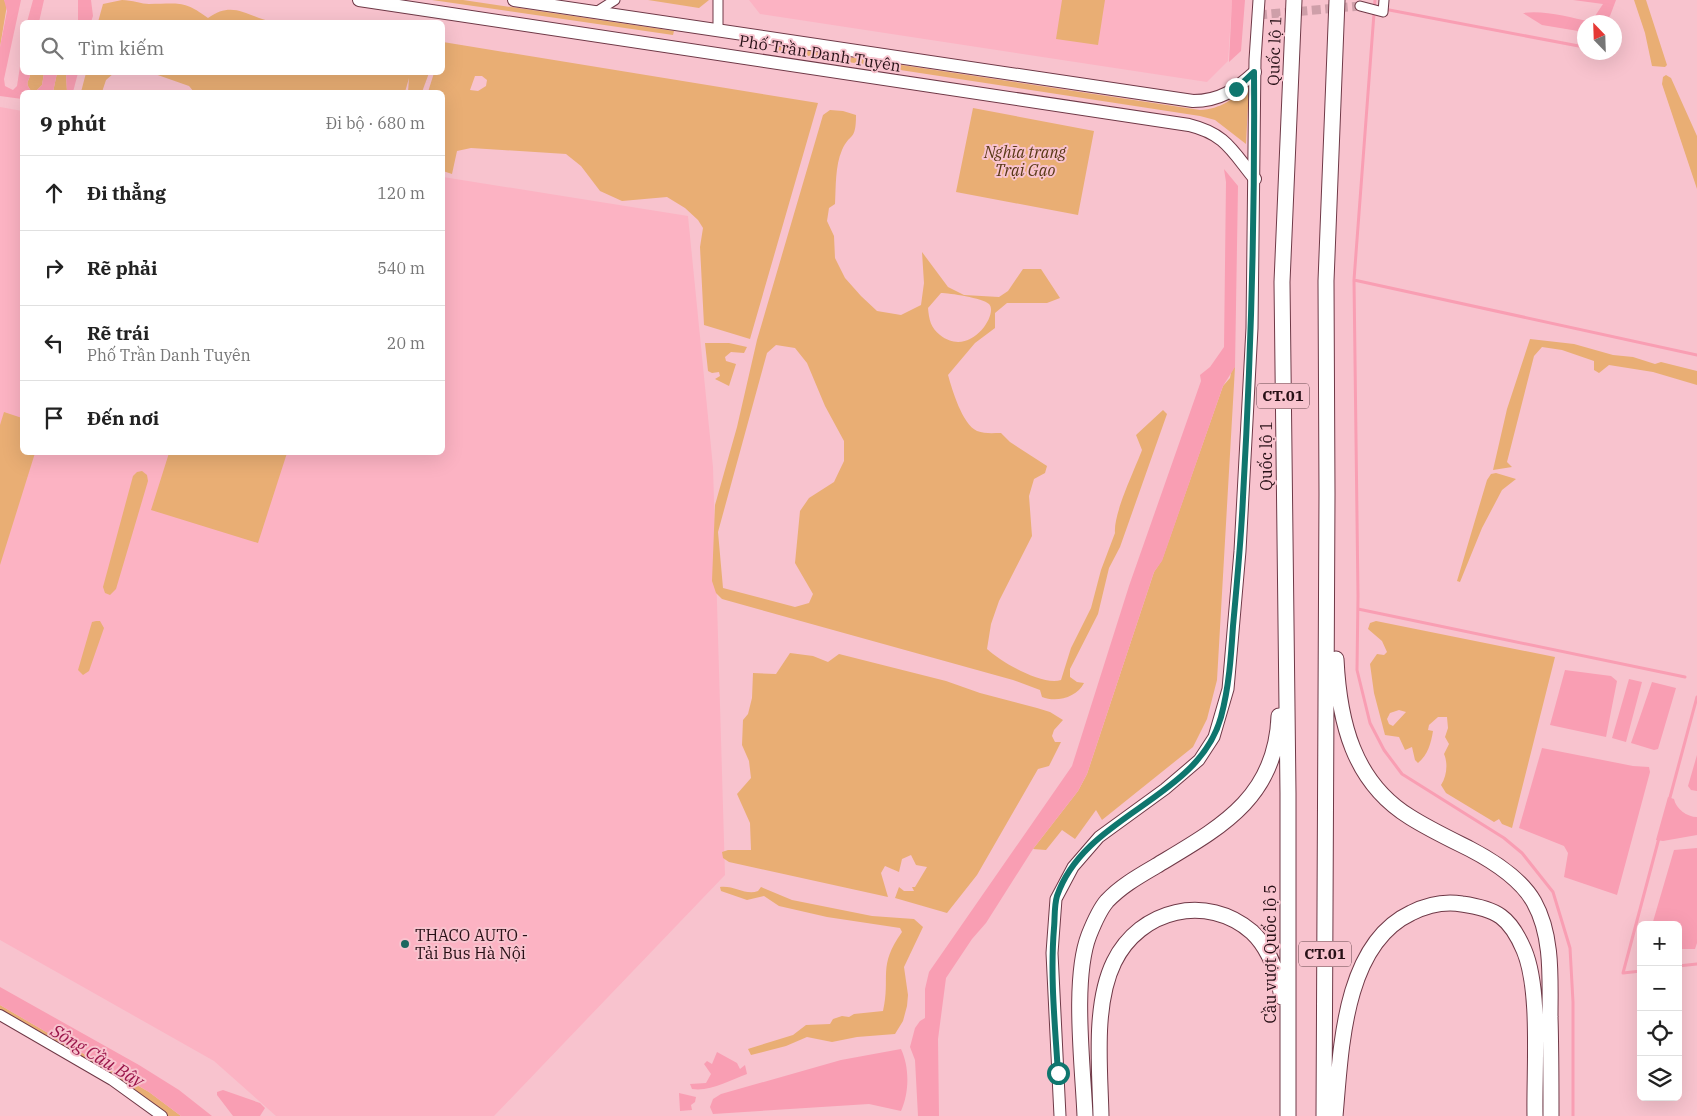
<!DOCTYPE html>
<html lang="vi">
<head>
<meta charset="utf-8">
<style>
	:root { --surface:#fff; --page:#f6f6f6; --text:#222; --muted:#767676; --line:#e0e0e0 }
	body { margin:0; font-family:"IBM Plex Serif",serif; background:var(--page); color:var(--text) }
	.controls { position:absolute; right:15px; bottom:15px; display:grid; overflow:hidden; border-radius:8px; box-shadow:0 5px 20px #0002 }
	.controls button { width:45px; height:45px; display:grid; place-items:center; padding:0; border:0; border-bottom:1px solid var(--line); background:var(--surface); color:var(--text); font:25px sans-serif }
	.compass { position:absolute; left:1577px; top:15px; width:45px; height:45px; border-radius:50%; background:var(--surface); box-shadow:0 5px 20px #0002; rotate:337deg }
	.stop { position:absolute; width:15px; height:15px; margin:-11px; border:4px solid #0f766e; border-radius:50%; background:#fff }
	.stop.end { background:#0f766e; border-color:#fff; box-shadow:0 1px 5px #0008 }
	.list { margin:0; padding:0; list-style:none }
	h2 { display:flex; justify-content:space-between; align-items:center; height:65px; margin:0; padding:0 20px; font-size:21px }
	h2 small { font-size:16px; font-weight:400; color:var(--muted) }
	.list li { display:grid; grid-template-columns:32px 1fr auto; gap:15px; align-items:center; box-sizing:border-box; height:75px; padding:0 20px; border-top:1px solid var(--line) }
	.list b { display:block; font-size:19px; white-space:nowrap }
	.list p { margin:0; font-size:16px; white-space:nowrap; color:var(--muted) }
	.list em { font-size:16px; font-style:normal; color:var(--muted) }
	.icon { flex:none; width:28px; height:28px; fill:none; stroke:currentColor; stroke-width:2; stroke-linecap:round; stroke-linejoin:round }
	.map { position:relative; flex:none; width:1697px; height:1116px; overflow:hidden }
	.search { position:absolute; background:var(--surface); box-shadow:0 5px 20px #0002; left:20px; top:20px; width:425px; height:55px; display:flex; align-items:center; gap:12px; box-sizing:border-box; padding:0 18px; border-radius:8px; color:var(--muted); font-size:19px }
	.panel { position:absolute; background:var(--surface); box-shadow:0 5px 20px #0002; left:20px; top:90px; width:425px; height:365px; border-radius:8px }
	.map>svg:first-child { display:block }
</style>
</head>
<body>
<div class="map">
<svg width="1697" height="1116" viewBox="0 0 1697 1116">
	<rect width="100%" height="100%" fill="#f8c3ce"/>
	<path fill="#fcb3c3" d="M749,0H1232L1228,61L1207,82L760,14Z
		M0,107L22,111V452H442L443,177L688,216L713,467L725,875L494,1116H276L214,1061L0,940Z"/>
	<path fill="#e9ae74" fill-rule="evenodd" d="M0,0H4L7,5L0,47Z
		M122,0C132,0 142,4 149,4C179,4 183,0 208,18C233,0 246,16 273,22H98L103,4Z
		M432,0H463L674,31L673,35Z
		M648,0H709L699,8Z
		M1062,0H1105L1098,45L1056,39Z
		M1634,0H1646L1667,65L1665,67L1652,66L1645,33Z
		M443,42L818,103L750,339L704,325L700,247L703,228L698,220L685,208L667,197L622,201L600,191L581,166L566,154L471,148L457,151L452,174L443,171L442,92H428L434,73L442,72ZM475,76H482L487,80L486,86L478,91L470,90Z
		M775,46L1200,110C1221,109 1233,99 1249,86L1246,144L1215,120L1200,116L776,51Z
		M30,73H44L42,85L35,92H32C23,81 30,83 30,73Z
		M57,73H66L67,92H53Z
		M86,73V72L114,73L106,80L102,92H81Z
		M152,73H429L422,92H408L409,78L405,92H194L189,86Z
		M1666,75L1671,78L1697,136V189L1662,84L1663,77Z
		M973,108L1094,131L1078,215L956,192Z
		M830,110L843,111L856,115C856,142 850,132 842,150C835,166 836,187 835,204L829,208L827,221L834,236L835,258L845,278L861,296L877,311L901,315L921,305L924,283L922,252L948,287L964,295L999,297L1008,291L1023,269H1041L1060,298L1047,303H1007L995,313V328L975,343L948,375C952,389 962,424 977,431C985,434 993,433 1001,433L1010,442L1047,466L1045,473L1034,479L1029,496L1032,536L999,601L991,624L987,649C1001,662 1042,686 1061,680L1071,648L1091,608L1101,570L1115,533C1113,514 1135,469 1142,450L1136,435L1163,410L1167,414L1120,547L1109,568L1098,614L1070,669V677L1077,682L1084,683C1077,697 1057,703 1042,697L1040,690L1013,680L722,599L716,593L712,581L715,505L737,427L757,340L823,115ZM941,293C949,293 983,298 989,304C999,314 970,359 940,335C931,328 929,320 928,308ZM776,345L795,348L807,363L825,406L844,441V461L834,482L809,498L800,511L795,563L813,594L809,603L795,607L723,588L718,532L767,353Z
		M1530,339L1574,344L1613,355L1633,357L1655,364L1661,362L1697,371V385L1653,372L1609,365L1599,373L1594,370V361L1562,350L1542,347L1534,356L1507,462L1512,467L1493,470L1507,409Z
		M705,343H729L747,347L744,353L731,352L725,357L726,361L736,364L729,386L715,379L720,376L719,372L712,373L708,371Z
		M1235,367L1217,680L1207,719L1193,747L1102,820L1096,810L1075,839L1062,830L1046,850L1033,849L1078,791L1087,774L1154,572L1162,560L1223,386L1230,378L1232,368Z
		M4,412L22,418V452L35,453L0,565V425Z
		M169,453H287L258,543L151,510Z
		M142,471L147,475L148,481L116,589L110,595L105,593L103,587L133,476L137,472Z
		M1496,473L1516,479L1502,490L1482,528L1460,582L1457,581L1487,480L1491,474Z
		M96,621H100L104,628L89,671L83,675L78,670L92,622Z
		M1376,621L1555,657L1512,828L1502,824L1499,819L1494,822L1446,793L1441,785C1447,776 1448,763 1444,754L1449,744L1445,737L1448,728L1447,717H1438L1429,725L1428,730L1433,731C1431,743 1428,755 1418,763L1415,760L1412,747L1405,750L1399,737L1385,735L1374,693L1370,664L1377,654L1384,655L1387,652L1382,641L1368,629L1370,623ZM1399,710L1406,712L1393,726L1389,724L1387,719L1390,713Z
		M790,653L813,656L828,662L839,654L946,681L980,693L1037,708L1050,712L1063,720L1054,730L1052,736L1055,742H1061L1049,766L1038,769L977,875L947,913L895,898L899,887L904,891H914L912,887H915L927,867L916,865L911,855L902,859L899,872L885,866L881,873L888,897L729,862L723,858L722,852L728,850H751L750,823L737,794L751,778L749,761L742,745L743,720L748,714L752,698L753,673L776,674Z
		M720,887C734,885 746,896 758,891L761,887L792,900L872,916L914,919L923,927L904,967L908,995L907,1006L903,1021L895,1034L857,1037L832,1042L807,1037L786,1046L751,1055L748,1049L751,1048L793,1035L806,1025L830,1024L833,1019L842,1016L849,1017L854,1014L883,1011C891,976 877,967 902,932L900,928L827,917L779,906L764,896L747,900L721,891Z
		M0,1005L149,1092L181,1116H167L0,1012Z"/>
	<path fill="#f99eb3" d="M4,0H21L4,79L5,86L13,90L17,86L22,53V72L30,73C30,83 23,81 32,92H35L42,85L44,73H57L53,92H22V99L0,96V47L7,11Z
		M33,0H44L39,22H27Z
		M78,0H91L93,16L91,22H78Z
		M1232,0H1245L1241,51L1229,62Z
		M1573,0H1616L1610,16L1605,22H1584V32L1542,25L1523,13C1544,10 1569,17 1591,22L1603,4Z
		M66,73H78L73,92H67Z
		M1224,169L1238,186L1235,367L1223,386L1162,561L1154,572L1087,774L1078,791L1033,849L986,923L972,939L946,978L938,1039L939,1116H918L915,1060L910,1047L915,1028L920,1021L925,1018V989L929,972L1072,766L1129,586L1201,381L1200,375L1210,367L1224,347L1226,182Z
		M1565,670L1611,676L1617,681L1606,737L1550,725Z
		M1629,679L1642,682L1626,742L1612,738Z
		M1652,682L1676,688L1658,749L1654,750L1631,743Z
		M1542,748L1633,766L1649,767L1650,772L1617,895L1564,877L1568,853L1564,846L1519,828Z
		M1697,755V791L1691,790L1688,786Z
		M1668,797L1674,799C1676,809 1687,817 1697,817V835L1663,841L1656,840Z
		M1697,848V943L1695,949H1678V925H1652L1674,850Z
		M0,987L139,1065L179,1090L212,1116H181L149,1092L0,1005Z
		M901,1049C910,1068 909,1093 901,1111L869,1104L713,1114L710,1107L713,1099L721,1094L841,1060Z
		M717,1052L737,1063L740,1069L745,1065L747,1074C730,1080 710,1092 692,1089L690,1084L706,1083L711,1074L704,1064L707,1061L712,1064Z
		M223,1090L260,1103L265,1108L260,1116H233L217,1095V1092Z
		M679,1093L696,1097L695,1102L691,1105L692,1110L680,1111Z"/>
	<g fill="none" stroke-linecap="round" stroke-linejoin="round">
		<path stroke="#f99eb3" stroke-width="3" d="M1375,0L1354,280L1358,596L1357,670L1370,723L1384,750L1402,774L1504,838L1522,853L1553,892L1570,948L1573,1002V1116
			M1384,9L1584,47
			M1354,280L1697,355
			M1358,609L1685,677
			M1669,801L1697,697
			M1678,966L1697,964
			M1641,971L1623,973L1659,838"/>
		<path stroke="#ce9fa9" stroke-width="9" stroke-dasharray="9 4.5" stroke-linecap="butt" d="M1258,15L1360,6"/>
		<g stroke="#6f3947" stroke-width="11">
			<path id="minor" d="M1360,6L1383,12L1384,0
				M596,12L615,0
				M718,30V0"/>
		</g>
		<g stroke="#6f3947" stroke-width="12">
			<path id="tertiary" d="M0,1015L112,1080L162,1116"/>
		</g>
		<g stroke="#6f3947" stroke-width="13">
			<path id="secondary" d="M1060,1116L1052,953L1056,899L1073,867L1099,837L1165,789L1199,760L1214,737L1228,689L1240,551L1252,328L1255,60L1259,0"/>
		</g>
		<g stroke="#6f3947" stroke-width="14">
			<path id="primary" d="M359,0L1189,125C1226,134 1232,151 1255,179
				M514,0L1193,101C1220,101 1235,90 1255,72"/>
		</g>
		<g stroke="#6f3947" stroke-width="17">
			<path id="motorway" d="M1336,659C1339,721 1353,782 1410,817C1429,829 1450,839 1470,849C1493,861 1521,879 1534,902C1553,936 1550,979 1550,1017C1551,1050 1551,1083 1551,1116
				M1085,1116C1083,1067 1072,979 1089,935C1093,925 1100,909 1107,901C1121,886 1139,876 1156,866C1219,828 1276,799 1279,716
				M1101,1116C1100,1069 1093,1005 1114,962C1140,909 1207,893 1252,932C1269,948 1278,975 1282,997
				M1288,1116V793L1282,282L1294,0
				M1324,1116L1327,494L1326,281L1337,0
				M1335,1116C1341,1051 1343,945 1411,913C1427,905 1444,901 1462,904C1497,909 1510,917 1524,950C1541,990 1534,1071 1535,1116"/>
		</g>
		<use href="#minor" stroke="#fff" stroke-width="9"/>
		<use href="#tertiary" stroke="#fff" stroke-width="10"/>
		<use href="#secondary" stroke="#fff" stroke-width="11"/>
		<use href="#primary" stroke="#fff" stroke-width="12"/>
		<use href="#motorway" stroke="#fff" stroke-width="15"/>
	</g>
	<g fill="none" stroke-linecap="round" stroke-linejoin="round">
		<path stroke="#0f766e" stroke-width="6" d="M1058,1073C1055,1025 1050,976 1054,928C1055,918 1054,906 1057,896C1085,814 1198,800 1221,717C1229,687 1231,657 1233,626C1237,583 1241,541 1243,497C1251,356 1255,214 1254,72L1236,89"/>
	</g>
	<circle fill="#1d675f" stroke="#f8c3ce" stroke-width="2" cx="405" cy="944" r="5"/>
	<g text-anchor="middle" stroke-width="4" stroke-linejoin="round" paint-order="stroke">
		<g fill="#f8c3ce" stroke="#66464d" stroke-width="1">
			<rect x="1257" y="383.5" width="52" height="25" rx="4"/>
			<rect x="1299" y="941.5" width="52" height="25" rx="4"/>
		</g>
		<g font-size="15" font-weight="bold" fill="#271016">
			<text x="1283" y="401">CT.01</text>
			<text x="1325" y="959">CT.01</text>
		</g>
		<g font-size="16" fill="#271016" stroke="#f8c3ce">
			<text transform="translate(1274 51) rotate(-88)" y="6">Quốc lộ 1</text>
			<text transform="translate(820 53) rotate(9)" y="6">Phố Trần Danh Tuyên</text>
			<text transform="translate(1266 456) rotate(-90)" y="6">Quốc lộ 1</text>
			<text transform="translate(1270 954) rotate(-90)" y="6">Cầu vượt Quốc lộ 5</text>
		</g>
		<g font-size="16" font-style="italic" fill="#573714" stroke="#f8c3ce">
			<text x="1025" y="158">Nghĩa trang<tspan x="1025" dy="18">Trại Gạo</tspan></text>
		</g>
		<g font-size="16" fill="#271016" stroke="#f8c3ce" text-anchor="start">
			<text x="415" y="941">THACO AUTO -<tspan x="415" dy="18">Tải Bus Hà Nội</tspan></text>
		</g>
		<g font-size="18" font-style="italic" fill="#9b164a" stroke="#f8c3ce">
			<text transform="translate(97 1056) rotate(31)" y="6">Sông Cầu Bây</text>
		</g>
	</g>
</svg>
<div class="controls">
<button>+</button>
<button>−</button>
<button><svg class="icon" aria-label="locate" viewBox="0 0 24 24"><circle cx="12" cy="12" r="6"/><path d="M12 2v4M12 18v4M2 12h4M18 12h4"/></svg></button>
<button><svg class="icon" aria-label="layers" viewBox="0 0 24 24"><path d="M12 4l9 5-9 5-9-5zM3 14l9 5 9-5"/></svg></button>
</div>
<svg class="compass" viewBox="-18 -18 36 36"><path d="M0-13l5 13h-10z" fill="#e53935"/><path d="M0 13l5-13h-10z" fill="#767676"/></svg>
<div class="stop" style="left:1058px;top:1073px"></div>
<div class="stop end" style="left:1236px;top:89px"></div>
<div class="search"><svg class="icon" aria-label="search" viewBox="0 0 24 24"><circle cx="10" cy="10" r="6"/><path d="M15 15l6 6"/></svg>Tìm kiếm</div>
<section class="panel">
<h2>9 phút<small>Đi bộ · 680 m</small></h2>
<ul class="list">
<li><svg class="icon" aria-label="ahead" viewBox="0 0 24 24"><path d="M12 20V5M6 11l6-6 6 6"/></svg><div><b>Đi thẳng</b></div><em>120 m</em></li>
<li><svg class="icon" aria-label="right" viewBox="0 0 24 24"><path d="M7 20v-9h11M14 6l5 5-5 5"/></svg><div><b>Rẽ phải</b></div><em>540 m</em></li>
<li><svg class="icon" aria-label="left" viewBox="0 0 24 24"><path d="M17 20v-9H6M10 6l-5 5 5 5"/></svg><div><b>Rẽ trái</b><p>Phố Trần Danh Tuyên</p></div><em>20 m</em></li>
<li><svg class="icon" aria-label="arrive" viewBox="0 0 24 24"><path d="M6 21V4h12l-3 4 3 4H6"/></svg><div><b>Đến nơi</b></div></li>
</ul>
</section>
</div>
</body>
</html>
